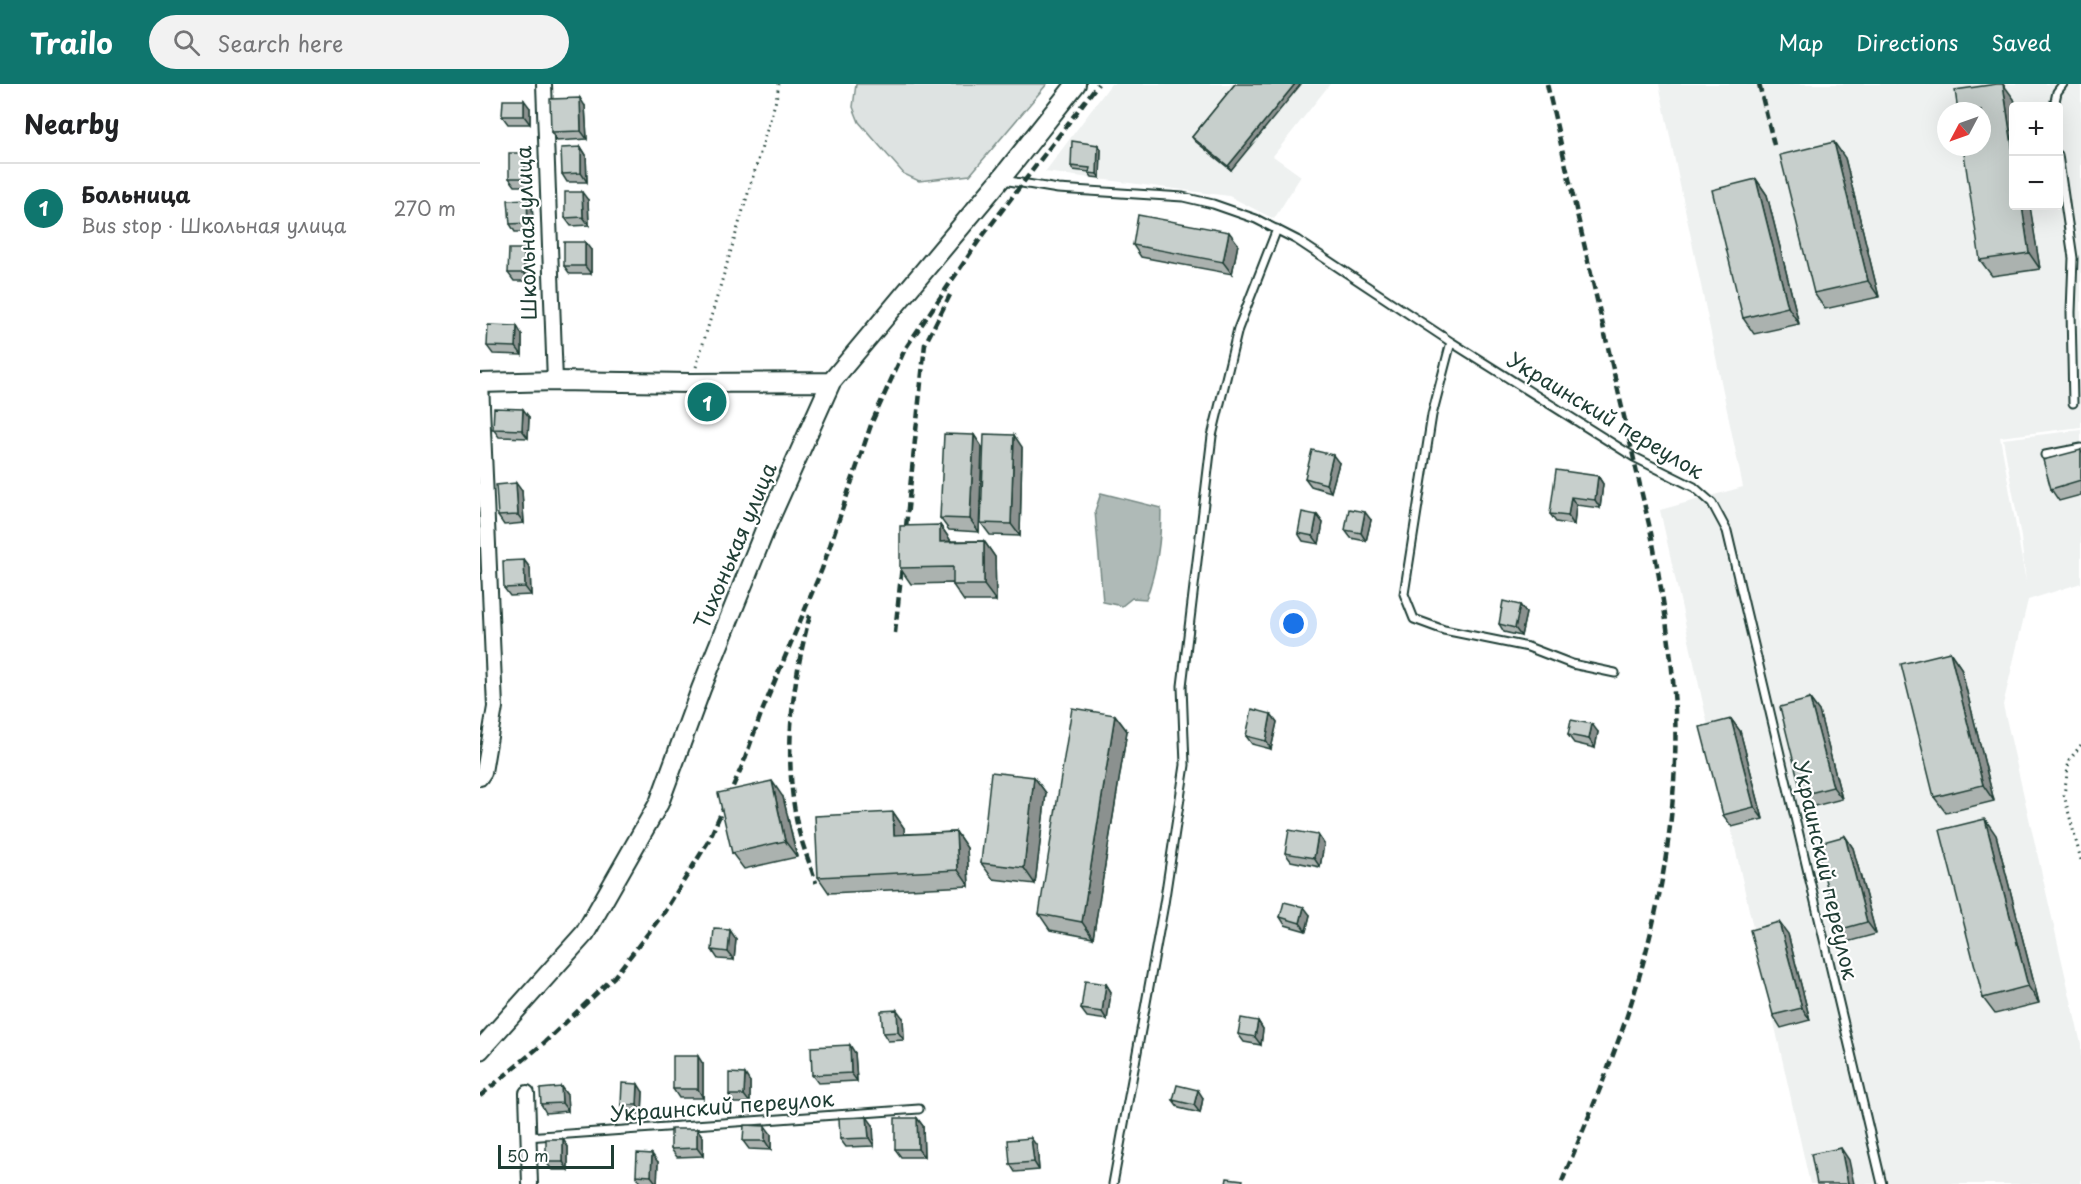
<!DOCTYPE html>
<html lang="en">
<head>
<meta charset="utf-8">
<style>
	:root { --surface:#fff; --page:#f2f2f2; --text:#202124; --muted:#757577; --line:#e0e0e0; --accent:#0f766e }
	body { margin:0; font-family:"Playpen Sans",sans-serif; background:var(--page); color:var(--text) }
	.controls { position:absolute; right:18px; top:18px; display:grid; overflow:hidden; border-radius:6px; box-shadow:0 6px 24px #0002 }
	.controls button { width:54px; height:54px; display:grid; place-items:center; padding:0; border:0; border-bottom:2px solid var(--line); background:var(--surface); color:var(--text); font:30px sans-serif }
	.compass { position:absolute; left:1457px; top:18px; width:54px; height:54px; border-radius:50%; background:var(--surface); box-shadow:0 6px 24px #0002; rotate:229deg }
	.scale { position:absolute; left:18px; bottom:15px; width:116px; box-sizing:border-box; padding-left:6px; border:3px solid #1f3d34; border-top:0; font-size:16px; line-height:21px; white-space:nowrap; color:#1f3d34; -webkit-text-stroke:4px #fff; paint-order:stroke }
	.you { position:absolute; left:814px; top:540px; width:21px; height:21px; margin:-15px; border:4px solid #fff; border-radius:50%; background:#1a73e8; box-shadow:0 0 0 9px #1a73e833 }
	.badge { display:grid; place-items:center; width:39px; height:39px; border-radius:50%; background:var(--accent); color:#fff; font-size:20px; font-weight:700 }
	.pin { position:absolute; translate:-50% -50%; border:3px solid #fff; box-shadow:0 2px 6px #0006 }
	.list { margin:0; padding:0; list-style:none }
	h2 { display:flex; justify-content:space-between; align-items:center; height:78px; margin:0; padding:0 24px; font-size:26px }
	h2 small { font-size:20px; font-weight:400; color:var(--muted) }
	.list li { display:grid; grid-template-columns:39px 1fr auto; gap:18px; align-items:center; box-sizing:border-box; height:90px; padding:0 24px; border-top:2px solid var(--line) }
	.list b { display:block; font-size:22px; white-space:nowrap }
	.list p { margin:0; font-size:20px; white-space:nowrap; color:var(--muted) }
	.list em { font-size:20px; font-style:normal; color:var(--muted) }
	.icon { flex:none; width:33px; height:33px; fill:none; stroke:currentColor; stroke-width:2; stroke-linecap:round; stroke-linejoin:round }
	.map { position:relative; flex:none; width:1601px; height:1100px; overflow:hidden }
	header { display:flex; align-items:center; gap:36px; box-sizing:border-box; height:84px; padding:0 30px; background:var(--accent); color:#fff }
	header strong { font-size:28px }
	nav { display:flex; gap:33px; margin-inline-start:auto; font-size:21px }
	.search { width:420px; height:54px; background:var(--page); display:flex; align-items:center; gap:15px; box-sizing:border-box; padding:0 21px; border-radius:33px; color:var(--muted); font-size:22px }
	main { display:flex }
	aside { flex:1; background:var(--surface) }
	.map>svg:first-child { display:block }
</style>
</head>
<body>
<header>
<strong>Trailo</strong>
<div class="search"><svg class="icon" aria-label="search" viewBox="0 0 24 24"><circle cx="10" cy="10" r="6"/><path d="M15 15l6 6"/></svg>Search here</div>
<nav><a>Map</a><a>Directions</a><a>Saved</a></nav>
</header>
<main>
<aside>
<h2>Nearby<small></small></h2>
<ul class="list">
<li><span class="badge">1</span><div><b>Больница</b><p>Bus stop · Школьная улица</p></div><em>270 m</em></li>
</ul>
</aside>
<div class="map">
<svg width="1601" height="1100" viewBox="0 0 1601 1100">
	<rect width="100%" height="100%" fill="#fff"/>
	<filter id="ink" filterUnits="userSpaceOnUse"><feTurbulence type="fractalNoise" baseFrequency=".0167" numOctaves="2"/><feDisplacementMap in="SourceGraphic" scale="12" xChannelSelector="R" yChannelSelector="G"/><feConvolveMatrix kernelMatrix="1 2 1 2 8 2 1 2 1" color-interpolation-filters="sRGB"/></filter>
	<g filter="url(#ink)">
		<path fill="#eef1f0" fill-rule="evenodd" d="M631,0H850L793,72L821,92L794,135L749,112L565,88Z
			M1179,0H1601V343L1520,353L1546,498L1541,453L1523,355L1601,346V499L1548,516L1523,621L1601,960V1100H1330L1180,426L1263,403ZM1534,22H1578V122H1534ZM1466,27H1502V63H1466Z"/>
		<path fill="#dee3e2" stroke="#7e908b" stroke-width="1.5" d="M376,0H567L490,91L439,97L424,90L379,38L373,23Z"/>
		<path fill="#afbab7" stroke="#758883" stroke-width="1.5" d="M621,409L681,424C681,458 677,484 666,515L652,514L642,522L623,518L615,427Z"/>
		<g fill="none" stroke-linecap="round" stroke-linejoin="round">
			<g stroke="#1f3d34" stroke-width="11">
				<path id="lane" d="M1574,22L1577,8L1583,0
					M1578,71L1593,174L1591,228L1593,319
					M523,96L578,105L703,113L733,120L776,135L817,156L971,258L1154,373L1214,403L1232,419L1247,447L1402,1100
					M971,258L952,331L924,510L934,535L964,546L1048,563L1092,580L1135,589
					M1565,371L1601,364
					M47,1053L439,1025
					M633,1100L684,820L705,681L702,602L732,352L758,245L797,145"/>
			</g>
			<g stroke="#1f3d34" stroke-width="18">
				<path id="street" d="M64,0L75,297
					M0,694L4,688L15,623L1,299
					M47,1009L50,1100"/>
			</g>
			<g stroke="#1f3d34" stroke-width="22">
				<path id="secondary" d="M0,299L75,297L211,299L351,298
					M0,966L105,849L179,719L221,605L286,443L351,298L520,96L596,0"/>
			</g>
			<path stroke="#1f3d34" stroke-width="3" stroke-dasharray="1.5 4.5" stroke-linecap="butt" d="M216,283L296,16L299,0
				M1601,661L1589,676L1584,711L1601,776"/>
			<use href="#lane" stroke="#fff" stroke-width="7"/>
			<use href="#street" stroke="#fff" stroke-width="14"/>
			<use href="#secondary" stroke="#fff" stroke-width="18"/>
			<path stroke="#1f3d34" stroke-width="4.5" stroke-dasharray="9 4.5" stroke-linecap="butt" d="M1067,0L1171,449C1182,507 1192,566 1195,625C1199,735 1177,848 1140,952C1122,1002 1101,1051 1081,1100
				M1279,0L1294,61
				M330,531C313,595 304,663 315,728C318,752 329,776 336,799
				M415,549L445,260L470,211
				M0,1012L65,958L134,893L183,830L228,758L263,680L281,630L342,485L392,338L425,265L498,158L618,0"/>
		</g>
		<path fill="#abb2af" stroke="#1f3d34" stroke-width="1.5" d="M755,0L751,86L715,57L712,53Z
			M1534,15L1536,22H1533L1560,185L1512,192L1500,176Z
			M105,22L107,55L77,57L71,48Z
			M50,24V40H28L22,32Z
			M618,61L621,65L620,94L612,93L609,89L610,88L593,86L591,82Z
			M101,63L106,71L107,98H87L82,90Z
			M1365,74L1399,213L1345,225L1334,209Z
			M50,78L51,102H35L29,94Z
			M1276,95L1287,111L1319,240L1274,250L1263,234Z
			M47,115L52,123L54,148H35L30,140Z
			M108,116L109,141L91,142L85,134Z
			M758,160L752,190L661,173L653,161Z
			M111,166V190H90L84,182Z
			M50,173V197H34L28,189Z
			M42,251V271L13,270L7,262Z
			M49,333L48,354L19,353L13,345Z
			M494,351L502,363L499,448L469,446L460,434Z
			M542,363L540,452L510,451L501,439Z
			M1601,366V411L1579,417L1571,405Z
			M859,379L851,408L831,402L825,394Z
			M1118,392L1123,400L1120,424L1096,421L1094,441L1076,438L1070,430Z
			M42,407L44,439L24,441L18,432Z
			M837,431L843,439L839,460L823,457L818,449Z
			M891,436L886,457L871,454L865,446Z
			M460,441L471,457H504L515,473L516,517H484L473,501V499L431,500L420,484Z
			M44,476L50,484L51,511L30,512L24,504Z
			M1040,521L1046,529L1041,552L1024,548L1019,540Z
			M1470,568L1481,584L1514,717L1466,729L1454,713Z
			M1330,615L1339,627L1362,715L1331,723L1322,711Z
			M791,630L797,638L791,665L772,660L766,652Z
			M635,631L647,647L613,854L570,846L559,830Z
			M1251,635L1260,647L1283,735L1252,743L1243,731Z
			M1118,648L1115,664L1094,659L1088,651Z
			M554,693L566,709L555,800L513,795L501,779Z
			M303,713L317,773L264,785L252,769Z
			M413,728L424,744V750L476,748L487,764L489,802L349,809L338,793Z
			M838,751L844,760L840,783L811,777L805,769Z
			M1516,751L1559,919L1515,930L1503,914Z
			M1365,752L1373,764L1396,850L1367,858L1358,846Z
			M830,831L826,847L805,841L800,833Z
			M1308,850L1330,936L1301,944L1293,931Z
			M256,855L254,876L238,875L232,866Z
			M626,900L631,908L627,936L607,933L601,925Z
			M423,934L424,956L408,957L403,949Z
			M778,937L783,945L781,961L764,958L758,950Z
			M375,969L377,997L338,999L332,991Z
			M223,980V1014H199L193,1005Z
			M270,998V1019H254L249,1011Z
			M81,1003L87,1011L88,1027L66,1029L61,1020Z
			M163,1008L162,1030L147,1029L141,1021Z
			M723,1014L720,1029L699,1024L693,1016Z
			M437,1034L443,1042L444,1073H421L415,1065Z
			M393,1041L394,1062L366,1063L360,1055Z
			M217,1045L223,1053V1072L197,1073L191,1065Z
			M291,1050V1066L269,1065L263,1057Z
			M557,1062L559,1086L535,1088L530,1080Z
			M88,1063V1086H72L66,1078Z
			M178,1078L177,1100L161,1099L156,1091Z"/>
		<path fill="#8b918f" stroke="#1f3d34" stroke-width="1.5" d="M815,0H821L751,86L748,82Z
			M1523,0L1534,15L1536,22H1533V68Z
			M100,14L105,22L107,55L101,47Z
			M44,16L50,24V40L44,32Z
			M1354,58L1365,74L1399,213L1388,197Z
			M618,61L621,65L620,94L617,90Z
			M101,63L106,71L107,98L101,89Z
			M45,69L50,78L51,102L45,94Z
			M1276,95L1287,111L1319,240L1308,223Z
			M102,108L108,116L109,141L103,133Z
			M47,115L52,123L54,148L48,139Z
			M1542,122H1550L1560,185L1549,169Z
			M749,148L758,160L752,190L743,178Z
			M105,158L111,166V190L105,182Z
			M44,165L50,173V197L44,189Z
			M37,242L42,251V271L36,263Z
			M43,325L49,333L48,354L42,346Z
			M494,351L502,363L499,448L490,435Z
			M534,351L542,363L540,452L531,440Z
			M853,371L859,379L851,408L846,400Z
			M1118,392L1123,400L1120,424L1115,416Z
			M36,399L42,407L44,439L38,431Z
			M1091,413L1096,421L1094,441L1088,432Z
			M885,428L891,436L886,457L881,449Z
			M837,431L843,439L839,460L833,452Z
			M460,441L471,457L460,458Z
			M504,457L515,473L516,517L504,501Z
			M44,476L50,484L51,511L45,503Z
			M1040,521L1046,529L1041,552L1035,544Z
			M1470,568L1481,584L1514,717L1503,701Z
			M1330,615L1339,627L1362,715L1353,703Z
			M791,630L797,638L791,665L786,657Z
			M635,631L647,647L613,854L602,838Z
			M1251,635L1260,647L1283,735L1274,723Z
			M1112,640L1118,648L1115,664L1109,655Z
			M554,693L566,709L555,800L544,784Z
			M292,697L303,713L317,773L305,757Z
			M413,728L424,744L425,767L414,751Z
			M1505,735L1516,751L1559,919L1548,902Z
			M476,748L487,764L489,802L478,786Z
			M838,751L844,760L840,783L834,774Z
			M1365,752L1373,764L1396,850L1387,838Z
			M824,823L830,831L826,847L820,839Z
			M1299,838L1308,850L1330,936L1322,924Z
			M250,846L256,855L254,876L248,868Z
			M626,900L631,908L627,936L622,928Z
			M417,926L423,934L424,956L418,948Z
			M778,937L783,945L781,961L775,953Z
			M370,961L375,969L377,997L371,989Z
			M218,972L223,980V1014L218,1005Z
			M265,990L270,998V1019L264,1011Z
			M158,1000L163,1008L162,1030L157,1021Z
			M81,1003L87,1011L88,1027L82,1019Z
			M718,1006L723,1014L720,1029L714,1021Z
			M387,1033L393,1041L394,1062L389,1054Z
			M437,1034L443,1042L444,1073L438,1065Z
			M285,1042L291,1050V1066L285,1057Z
			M217,1045L223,1053V1072L217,1064Z
			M551,1054L557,1062L559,1086L554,1078Z
			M83,1055L88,1063V1086L83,1078Z
			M1361,1064L1369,1076L1374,1100H1368Z
			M172,1070L178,1078L177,1100L171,1092Z"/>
		<path fill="#c7cfcc" stroke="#1f3d34" stroke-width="1.5" d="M755,0H815L748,82L712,53Z
			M1517,0H1523L1533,68V122H1542L1549,169L1500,176L1483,63H1502V27H1478L1475,6Z
			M100,14L101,47L71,48L70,15Z
			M23,16H44V32H22Z
			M592,57L618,61L617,90L609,89L610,84L591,82Z
			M1354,58L1388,197L1334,209L1300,71Z
			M101,63V89L82,90L81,64Z
			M29,69H45V94H29Z
			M1276,95L1308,223L1263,234L1232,106Z
			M85,108H102L103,133L85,134Z
			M47,115L48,139L30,140L28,116Z
			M658,131L749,148L743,178L653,161Z
			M84,158H105V182H84Z
			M29,165H44V189H28Z
			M8,241L37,242L36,263L7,262Z
			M14,324L43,325L42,346L13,345Z
			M464,350L494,351L490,435L460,434Z
			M504,350L534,351L531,440L501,439Z
			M832,366L853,371L846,400L825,394Z
			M1601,366V396L1571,405L1563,376Z
			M1076,386L1118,392L1115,416L1091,413L1088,432L1070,430Z
			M36,399L38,431L18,432L16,401Z
			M869,425L885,428L881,449L865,446Z
			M822,428L837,431L833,452L818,449Z
			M460,441V458L504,457V501H473V483L420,484V442Z
			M44,476L45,503L24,504L23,477Z
			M1023,517L1040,521L1035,544L1019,540Z
			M1470,568L1503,701L1454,713L1421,580Z
			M1330,615L1353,703L1322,711L1300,623Z
			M592,624L635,631L602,838L559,830Z
			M772,625L791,630L786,657L766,652Z
			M1251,635L1274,723L1243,731L1220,643Z
			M1091,636L1112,640L1109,655L1088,651Z
			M511,688L554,693L544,784L501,779Z
			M292,697L305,757L252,769L238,709Z
			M413,728L414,751L476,748L478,786L338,793L335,732Z
			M1505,735L1548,902L1503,914L1460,746Z
			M809,746L838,751L834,774L805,769Z
			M1365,752L1387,838L1358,846L1336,760Z
			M804,818L824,823L820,839L800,833Z
			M1299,838L1322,924L1293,931L1270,846Z
			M234,845L250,846L248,868L232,866Z
			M605,897L626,900L622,928L601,925Z
			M417,926L418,948L403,949L401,927Z
			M761,934L778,937L775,953L758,950Z
			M370,961L371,989L332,991L331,963Z
			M193,972H218V1005H193Z
			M249,989L265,990L264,1011H249Z
			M142,999L158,1000L157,1021H141Z
			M697,1001L718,1006L714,1021L693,1016Z
			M81,1003L82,1019L61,1020L60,1005Z
			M387,1033L389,1054L360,1055L359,1034Z
			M415,1034H437L438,1065H415Z
			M264,1041L285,1042V1057H263Z
			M191,1045H217V1064L191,1065Z
			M551,1054L554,1078L530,1080L528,1056Z
			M66,1055H83V1078H66Z
			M1361,1064L1368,1100H1337L1331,1070Z
			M157,1069L172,1070L171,1092L156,1091Z
			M747,1094L763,1096L762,1100H746Z"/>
	</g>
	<g text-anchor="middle" stroke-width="4.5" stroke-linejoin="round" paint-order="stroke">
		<g font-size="21" fill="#1f3d34" stroke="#fff">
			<text transform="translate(47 149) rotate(-92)" y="7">Школьная улица</text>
			<text transform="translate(1125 332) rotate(31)" y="7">Украинский переулок</text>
			<text transform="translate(256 462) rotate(-67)" y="7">Тихонькая улица</text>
			<text transform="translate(1345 786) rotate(77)" y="7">Украинский переулок</text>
			<text transform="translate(242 1023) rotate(-4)" y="7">Украинский переулок</text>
		</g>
	</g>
</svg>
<div class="controls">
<button>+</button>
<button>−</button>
</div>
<svg class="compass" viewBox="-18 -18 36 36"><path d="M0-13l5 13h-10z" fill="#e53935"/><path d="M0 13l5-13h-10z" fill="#757577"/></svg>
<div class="scale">50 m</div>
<div class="you"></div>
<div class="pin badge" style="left:227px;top:318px">1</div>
</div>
</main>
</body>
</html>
